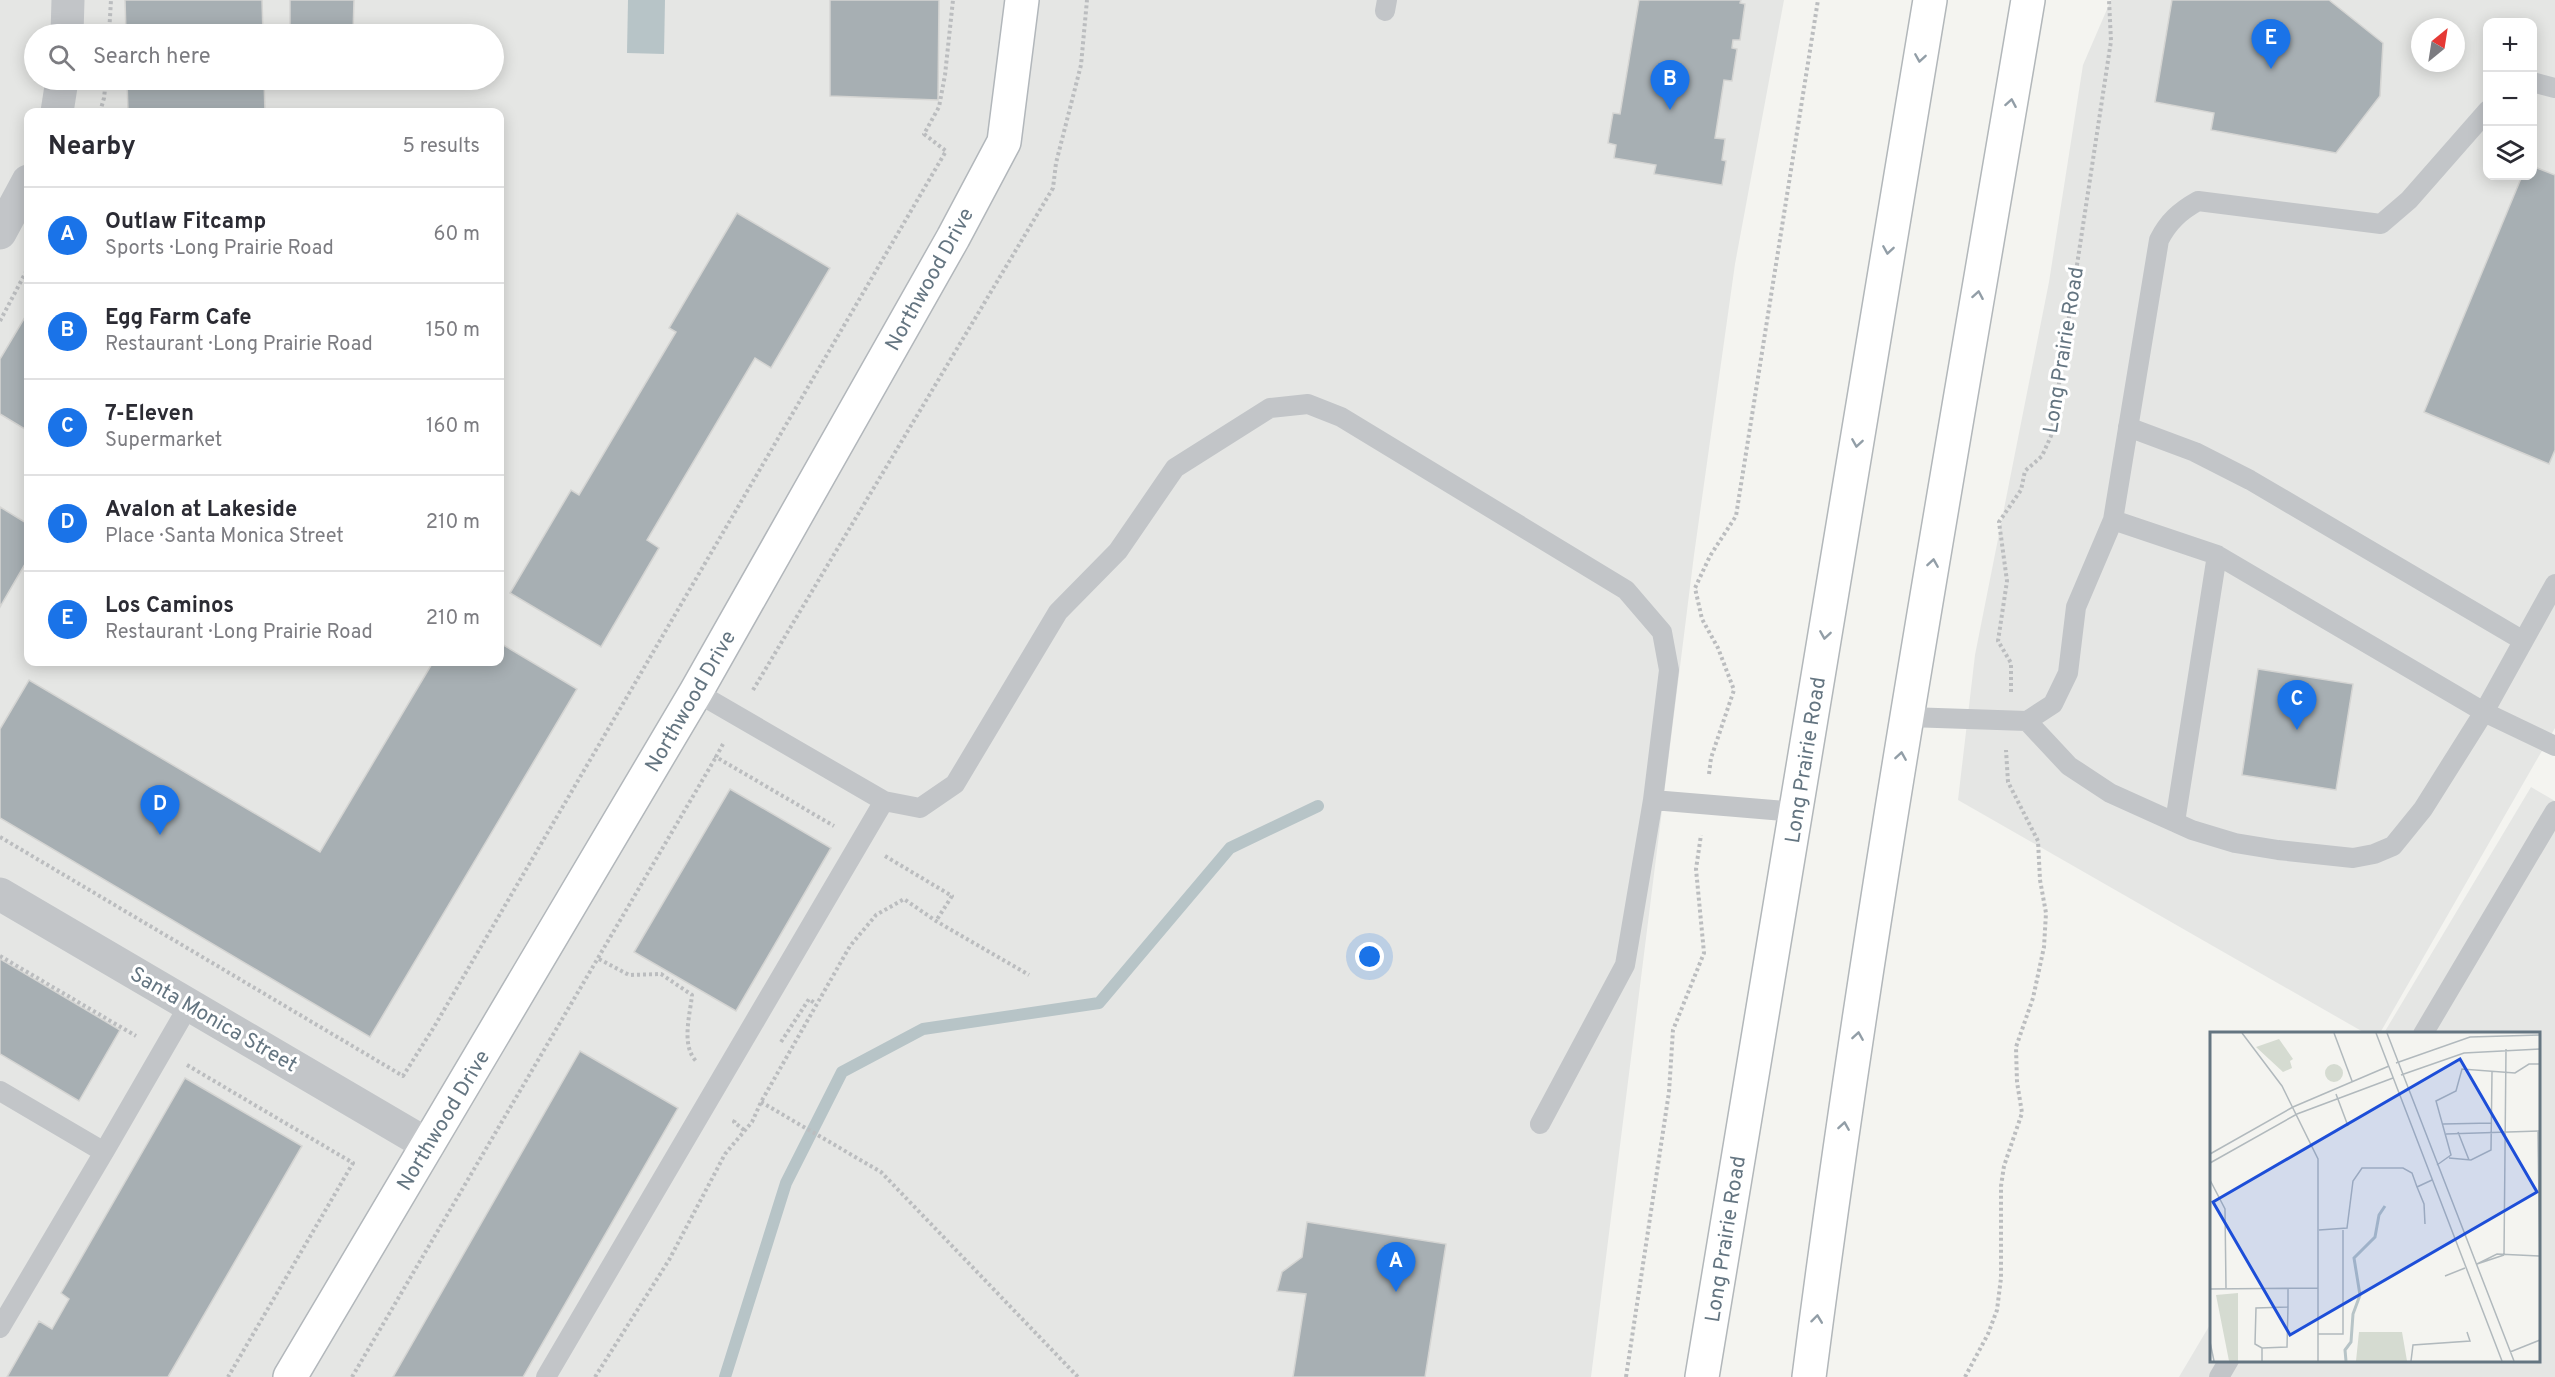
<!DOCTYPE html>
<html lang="en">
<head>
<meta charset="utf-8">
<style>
	:root { --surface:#fff; --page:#f7f7f7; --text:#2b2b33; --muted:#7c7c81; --line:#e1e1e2; --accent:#1a73e8 }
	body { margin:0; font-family:Overpass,sans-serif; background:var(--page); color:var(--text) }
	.controls { position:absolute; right:18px; top:18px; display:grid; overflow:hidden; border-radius:12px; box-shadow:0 3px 15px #0003 }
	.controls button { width:54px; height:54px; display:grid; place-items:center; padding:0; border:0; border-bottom:2px solid var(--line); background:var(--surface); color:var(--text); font:30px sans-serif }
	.compass { position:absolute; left:2411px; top:18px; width:54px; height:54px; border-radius:50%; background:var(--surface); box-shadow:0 3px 15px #0003; rotate:30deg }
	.you { position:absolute; left:1370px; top:957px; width:21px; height:21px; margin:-15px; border:4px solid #fff; border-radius:50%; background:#1a73e8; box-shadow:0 0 0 9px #1a73e833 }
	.badge { display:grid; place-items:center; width:39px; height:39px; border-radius:50%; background:var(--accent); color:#fff; font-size:20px; font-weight:700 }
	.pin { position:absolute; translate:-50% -50px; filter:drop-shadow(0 2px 3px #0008) }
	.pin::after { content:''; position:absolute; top:32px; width:21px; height:18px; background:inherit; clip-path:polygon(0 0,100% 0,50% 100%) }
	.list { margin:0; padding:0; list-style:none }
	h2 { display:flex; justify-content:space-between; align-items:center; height:78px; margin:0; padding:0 24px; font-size:26px }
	h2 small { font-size:20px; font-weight:400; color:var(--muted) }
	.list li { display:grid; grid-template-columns:39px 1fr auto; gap:18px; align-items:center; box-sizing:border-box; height:96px; padding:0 24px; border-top:2px solid var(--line) }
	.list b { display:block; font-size:22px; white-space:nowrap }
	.list p { margin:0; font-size:20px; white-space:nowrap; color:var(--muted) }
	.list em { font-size:20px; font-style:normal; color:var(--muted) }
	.icon { flex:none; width:33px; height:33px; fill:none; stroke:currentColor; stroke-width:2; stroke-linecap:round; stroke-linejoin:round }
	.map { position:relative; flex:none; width:2555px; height:1377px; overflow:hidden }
	.search { position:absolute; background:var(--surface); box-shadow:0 3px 15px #0003; left:24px; top:24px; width:480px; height:66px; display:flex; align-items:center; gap:15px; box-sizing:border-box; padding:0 21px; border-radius:33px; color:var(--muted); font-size:22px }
	.panel { position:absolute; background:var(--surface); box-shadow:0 3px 15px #0003; left:24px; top:108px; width:480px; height:558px; border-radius:12px }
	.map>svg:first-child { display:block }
</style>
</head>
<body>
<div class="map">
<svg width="2555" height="1377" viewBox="0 0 2555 1377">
	<rect width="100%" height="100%" fill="#f4f4f0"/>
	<path fill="#e5e6e4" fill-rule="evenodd" d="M0,0H1784L1735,264L1694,555L1591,1377H0ZM34,34H494V80H34ZM28,112H500V662H28Z
		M2111,0H2555V728L2380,1033H2365L1958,800L1975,655L2049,282L2083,65ZM2488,22H2532V176H2488ZM2420,27H2456V63H2420Z
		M2531,787L2555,801V1377H2179L2211,1323L2212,1360H2538V1034L2384,1033Z"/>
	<path fill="#b7c4c7" d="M628,0H665L664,54L627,53Z"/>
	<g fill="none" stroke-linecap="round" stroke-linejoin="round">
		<path stroke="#b7c4c7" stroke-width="12" d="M725,1377L786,1183L842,1072L923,1029L1099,1003L1230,848L1318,806"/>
	</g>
	<path fill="#a7afb3" stroke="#d5d5d3" stroke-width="1.5" d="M125,0H262L263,34H126Z
		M290,0H354L353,34H290Z
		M830,0H939L938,100L830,96Z
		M1639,0H1741L1740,3L1745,4L1740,40H1733L1732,48L1737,49L1732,81L1724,80L1715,138L1725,139L1722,160L1726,161L1722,185L1654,174L1656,165L1614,158L1616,145L1608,143L1613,113L1620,114Z
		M2172,0H2329L2383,43L2380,96L2336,153L2211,130L2214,113L2155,102Z
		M127,80H264L265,112H128Z
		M2532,166L2555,175V450L2549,464L2424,412L2522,176H2532Z
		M737,213L830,268L771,368L755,358L647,540L659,548L601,647L510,593L571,490L579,495L676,332L669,328Z
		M28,312V431L0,414V359Z
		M0,507L28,524V559L0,607Z
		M500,643L577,689L370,1037L0,818V729L29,680L320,852L433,662H500Z
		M2258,669L2353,684L2336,790L2242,775Z
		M730,789L831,848L736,1011L634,952Z
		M0,959L120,1030L79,1101L0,1054Z
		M580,1051L678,1108L523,1377H393Z
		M185,1078L302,1146L168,1377H7L39,1321L52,1329L69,1299L61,1293Z
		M1307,1222L1446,1244L1425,1377H1293L1306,1294L1277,1291L1282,1272L1302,1257Z"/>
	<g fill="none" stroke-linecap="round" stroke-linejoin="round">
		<g stroke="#b2b7bb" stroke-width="36">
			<path id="secondary" d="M290,1377L696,692L953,238L1004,142L1022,0"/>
		</g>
		<g stroke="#b2b7ba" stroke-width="36">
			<path id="primary" d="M1702,1377L1930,0
				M1809,1377C1868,916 1951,458 2028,0"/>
		</g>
		<path stroke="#bbbdbf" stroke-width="4" stroke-dasharray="3 3" stroke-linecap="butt" d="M109,34L111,0
			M100,112L104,98L106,80
			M0,321L28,268
			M753,690L1053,188L1056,163L1081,65L1087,0
			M2011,692V663L1998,641L2007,581L1999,522L2021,490L2025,471L2042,456L2051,436L2111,41L2109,0
			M723,744L716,757L834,826
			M1709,774L1711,758L1734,690L1718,648L1702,619L1695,588L1710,556L1736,516L1818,0
			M0,837L403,1076L434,1027L946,151L924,134L939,107L945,75L953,0
			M885,856L952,896L936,921
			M0,956L136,1036
			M599,959L629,975L661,974L692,995C690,1015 681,1045 696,1061
			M781,1042L809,999L816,1004
			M187,1065L353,1163L228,1377
			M761,1102L881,1172L1078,1377
			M735,1120L734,1122L744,1130
			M352,1377L716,757
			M595,1377L669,1260L725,1154L752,1122L761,1102L850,946L876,915L904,899L936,921L1029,975
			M1626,1377L1669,1092L1673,1030L1704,953L1696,869L1701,835
			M1965,1377L1988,1334L1997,1310L2001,1278V1186L2004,1166L2022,1113L2017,1082L2016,1047L2033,998L2044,947L2046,913L2040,880L2038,841L2008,782L2006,750"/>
		<path stroke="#c2c5c8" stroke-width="20" d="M1385,11L1387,0
			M2532,82L2555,88
			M2128,427L2195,452L2250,480L2522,640
			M2113,520L2217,555L2484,712L2555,746
			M696,692L884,801L920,808L955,784L1058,612L1118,551L1175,468L1270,408L1308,404L1341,417L1626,590L1662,632L1669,670L1653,800
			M1908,717L2027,721L2053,704L2068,673L2076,607L2113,520L2159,240C2168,222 2180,211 2198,201L2381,224L2409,200L2488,110
			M2027,721L2069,766L2110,793L2192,830L2235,843L2278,850L2353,858L2374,854L2393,846L2423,809L2484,712L2555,584
			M2175,822L2217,555
			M2423,1034L2555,811
			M0,1091L104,1152L189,1005
			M1540,1124L1625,965L1653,800L1796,812
			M0,1328L104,1152
			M546,1377L884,801
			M2219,1377L2229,1360"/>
		<path stroke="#c2c5c8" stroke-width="33" d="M67,34L68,0
			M57,112L62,80
			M0,233L28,181
			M0,894L428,1145"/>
		<use href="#secondary" stroke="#fff" stroke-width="33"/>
		<use href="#primary" stroke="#fff" stroke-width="33"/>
	</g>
	<defs><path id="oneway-chevron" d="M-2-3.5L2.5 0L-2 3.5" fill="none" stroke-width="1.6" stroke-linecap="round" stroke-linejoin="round" transform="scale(1.5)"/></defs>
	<g stroke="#929ea7">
		<use href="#oneway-chevron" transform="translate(1920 58) rotate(99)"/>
		<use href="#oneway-chevron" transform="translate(2011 103) rotate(-80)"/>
		<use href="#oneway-chevron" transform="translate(1888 250) rotate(99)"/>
		<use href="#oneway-chevron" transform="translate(1978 295) rotate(-80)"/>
		<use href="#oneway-chevron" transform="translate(1857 443) rotate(99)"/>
		<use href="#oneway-chevron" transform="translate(1933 563) rotate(-81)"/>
		<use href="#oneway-chevron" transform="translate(1825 635) rotate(99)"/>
		<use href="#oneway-chevron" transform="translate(1901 756) rotate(-81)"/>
		<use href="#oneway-chevron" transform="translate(1858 1036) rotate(-81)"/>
		<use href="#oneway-chevron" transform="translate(1844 1126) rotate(-81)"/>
		<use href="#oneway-chevron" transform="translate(1817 1319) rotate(-83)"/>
	</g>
	<g text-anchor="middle" stroke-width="6" stroke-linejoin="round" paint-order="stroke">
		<g font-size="21" fill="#647581" stroke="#fff">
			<text transform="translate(929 279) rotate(-61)" y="7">Northwood Drive</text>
			<text transform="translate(2063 350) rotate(-81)" y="7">Long Prairie Road</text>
			<text transform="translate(690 701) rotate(-60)" y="7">Northwood Drive</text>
			<text transform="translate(1805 760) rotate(-81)" y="7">Long Prairie Road</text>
			<text transform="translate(214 1019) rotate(30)" y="7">Santa Monica Street</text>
			<text transform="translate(443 1120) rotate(-59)" y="7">Northwood Drive</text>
			<text transform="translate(1725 1239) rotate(-81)" y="7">Long Prairie Road</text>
		</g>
	</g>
	<g transform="translate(2210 1032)">
		<rect width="330" height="330" fill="#f4f4f0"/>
		<path d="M69,7L83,27L80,29L82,36L73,40L46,15ZM115 41a9 9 0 1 1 18 0a9 9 0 1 1-18 0ZM28,261V329H19L6,263ZM149,300H192L197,329H146Z" fill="#d5dbd1"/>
		<path fill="none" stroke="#b7c4c7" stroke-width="3" d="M136,329L135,318L141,310L143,282L150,263L144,226L165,205L169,183L175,174"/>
		<path fill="none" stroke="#b1b9bd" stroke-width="1.5" d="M32,1L72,54L108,127V329M124,1L142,49M166,1L292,329M177,1L304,329M186,31L260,5L330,3M191,43L254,21L330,17M126,62L138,94M233,92L282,91M328,99L330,243M248,100L259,128M236,102L329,99M0,122L83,75L179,34M239,126L261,128L281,118L282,40M0,131L87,82L183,46M227,133L241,123L226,69L246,59L252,37L305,41L319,32H330M0,148L15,177L16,256M215,192L214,172L207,155L222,148M109,198L137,196L143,149L152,136H193L202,141L207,155M294,223L296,17M267,232L287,222L329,224M267,232L294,223M235,244L255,236M0,257L108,256M108,302H133V198M0,310L4,329M52,316L77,315L78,275M300,320L330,308M52,329V316L45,312L46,276L78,275V256M201,329L203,313L260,309L257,300"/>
		<path fill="#1d4ed8" fill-opacity="0.15" stroke="#1d4ed8" stroke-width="3" d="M250,27L327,160L80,303L3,170Z"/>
		<rect width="330" height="330" fill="none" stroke="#647581" stroke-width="3"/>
	</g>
</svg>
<div class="controls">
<button>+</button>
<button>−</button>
<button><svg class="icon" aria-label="layers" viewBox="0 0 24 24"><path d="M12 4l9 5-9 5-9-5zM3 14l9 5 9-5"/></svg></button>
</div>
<svg class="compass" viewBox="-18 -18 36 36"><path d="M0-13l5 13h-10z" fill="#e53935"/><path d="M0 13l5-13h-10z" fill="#7c7c81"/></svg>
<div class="you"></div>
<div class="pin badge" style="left:1396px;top:1292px">A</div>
<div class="pin badge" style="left:1670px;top:110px">B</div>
<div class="pin badge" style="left:2297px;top:730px">C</div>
<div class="pin badge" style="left:160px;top:835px">D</div>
<div class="pin badge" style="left:2271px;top:69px">E</div>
<div class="search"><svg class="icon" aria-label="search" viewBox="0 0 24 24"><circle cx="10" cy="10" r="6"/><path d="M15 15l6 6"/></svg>Search here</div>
<section class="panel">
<h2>Nearby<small>5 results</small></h2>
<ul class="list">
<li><span class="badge">A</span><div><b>Outlaw Fitcamp</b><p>Sports · Long Prairie Road</p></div><em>60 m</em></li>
<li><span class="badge">B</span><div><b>Egg Farm Cafe</b><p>Restaurant · Long Prairie Road</p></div><em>150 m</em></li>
<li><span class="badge">C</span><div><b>7-Eleven</b><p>Supermarket</p></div><em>160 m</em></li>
<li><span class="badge">D</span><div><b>Avalon at Lakeside</b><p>Place · Santa Monica Street</p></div><em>210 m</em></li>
<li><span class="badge">E</span><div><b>Los Caminos</b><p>Restaurant · Long Prairie Road</p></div><em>210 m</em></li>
</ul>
</section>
</div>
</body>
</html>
